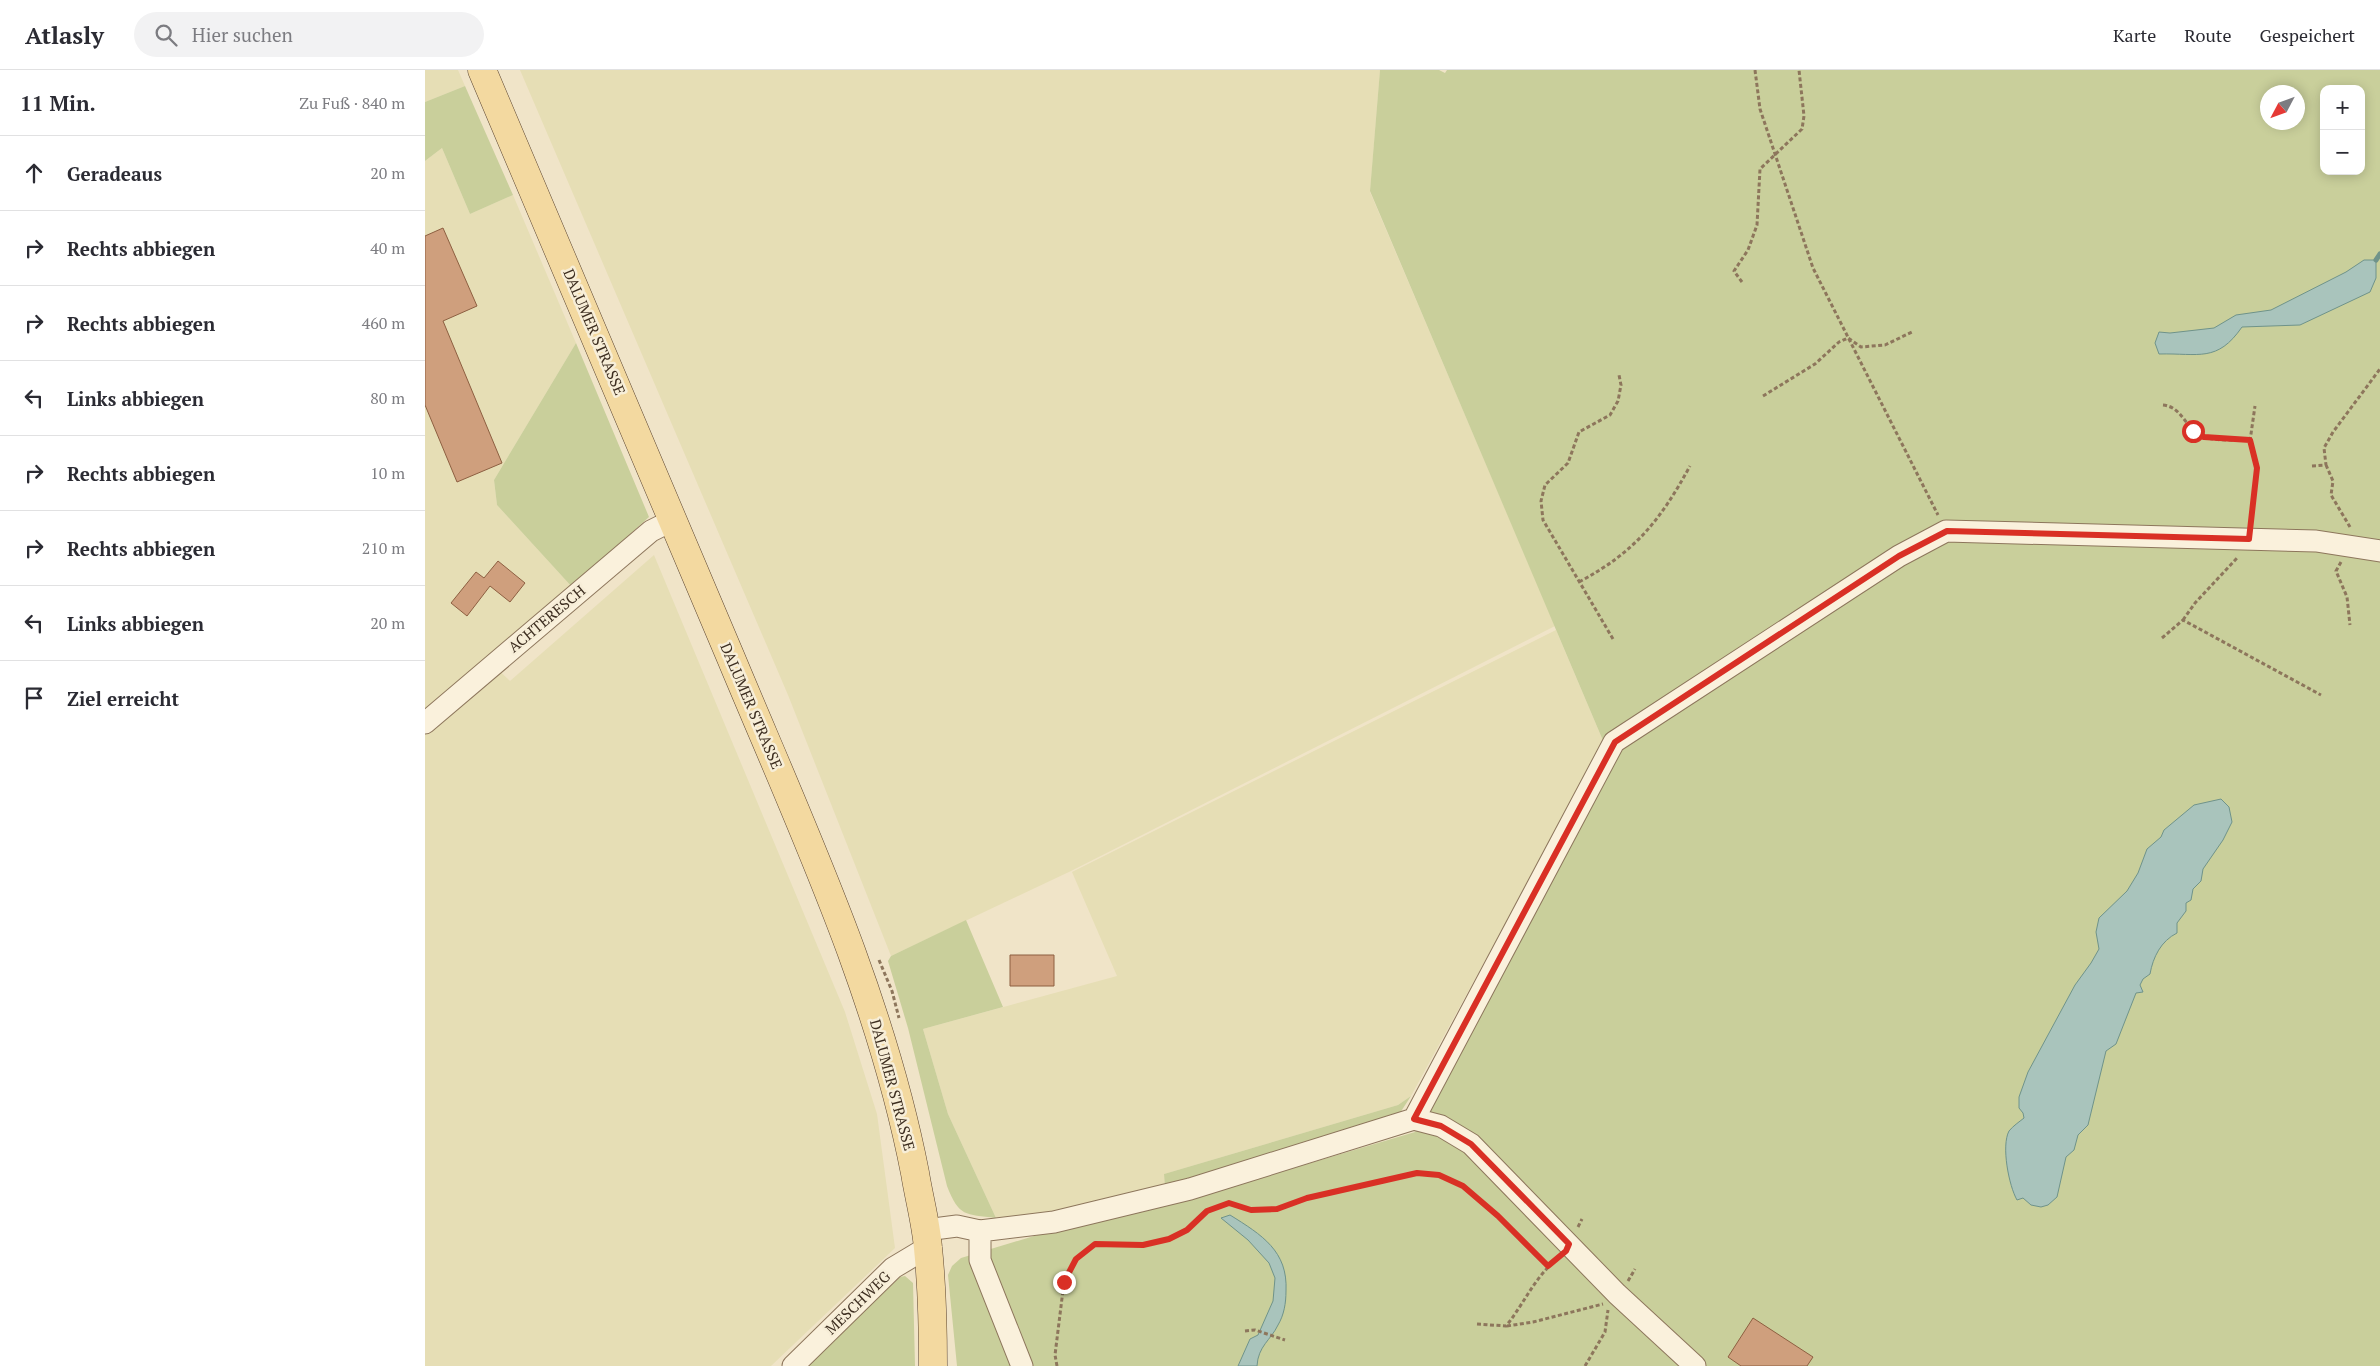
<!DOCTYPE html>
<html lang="de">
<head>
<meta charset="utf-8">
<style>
	:root { --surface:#fff; --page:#f2f2f3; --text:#2b2b33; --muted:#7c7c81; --line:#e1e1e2 }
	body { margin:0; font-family:"PT Serif",serif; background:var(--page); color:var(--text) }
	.controls { position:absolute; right:15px; top:15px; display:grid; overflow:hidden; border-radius:10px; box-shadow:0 2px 12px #0003 }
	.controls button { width:45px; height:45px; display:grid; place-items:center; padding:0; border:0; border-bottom:1px solid var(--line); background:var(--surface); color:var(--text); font:25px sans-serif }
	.compass { position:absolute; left:1835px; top:15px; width:45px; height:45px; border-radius:50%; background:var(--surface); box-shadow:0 2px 12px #0003; rotate:229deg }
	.stop { position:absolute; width:15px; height:15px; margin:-11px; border:4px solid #d93025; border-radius:50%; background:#fff }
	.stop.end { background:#d93025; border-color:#fff; box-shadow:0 1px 5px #0008 }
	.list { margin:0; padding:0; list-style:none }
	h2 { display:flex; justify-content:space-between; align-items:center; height:65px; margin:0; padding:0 20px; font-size:21px }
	h2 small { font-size:16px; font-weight:400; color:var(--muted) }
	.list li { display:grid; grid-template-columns:32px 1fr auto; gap:15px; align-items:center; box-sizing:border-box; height:75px; padding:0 20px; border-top:1px solid var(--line) }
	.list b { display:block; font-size:19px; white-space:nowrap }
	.list em { font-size:16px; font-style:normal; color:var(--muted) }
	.icon { flex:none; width:28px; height:28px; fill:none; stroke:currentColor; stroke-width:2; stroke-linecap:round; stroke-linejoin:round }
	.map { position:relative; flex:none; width:1955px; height:1296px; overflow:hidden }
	header { display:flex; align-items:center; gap:30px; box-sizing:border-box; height:70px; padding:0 25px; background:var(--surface); border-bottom:1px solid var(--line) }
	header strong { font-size:24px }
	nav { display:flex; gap:28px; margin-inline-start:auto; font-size:18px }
	.search { width:350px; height:45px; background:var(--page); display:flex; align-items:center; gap:12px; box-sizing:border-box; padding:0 18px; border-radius:28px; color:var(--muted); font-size:19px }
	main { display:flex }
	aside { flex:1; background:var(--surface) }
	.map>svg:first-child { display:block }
</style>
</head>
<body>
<header>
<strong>Atlasly</strong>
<div class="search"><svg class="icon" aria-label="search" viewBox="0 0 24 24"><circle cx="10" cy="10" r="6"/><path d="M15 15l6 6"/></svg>Hier suchen</div>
<nav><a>Karte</a><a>Route</a><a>Gespeichert</a></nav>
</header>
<main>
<aside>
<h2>11 Min.<small>Zu Fuß · 840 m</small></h2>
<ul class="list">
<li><svg class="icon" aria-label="ahead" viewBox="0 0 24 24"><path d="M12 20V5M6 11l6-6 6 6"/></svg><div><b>Geradeaus</b></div><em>20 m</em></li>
<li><svg class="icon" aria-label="right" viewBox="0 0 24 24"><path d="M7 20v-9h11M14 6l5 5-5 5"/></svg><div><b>Rechts abbiegen</b></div><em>40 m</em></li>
<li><svg class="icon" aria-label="right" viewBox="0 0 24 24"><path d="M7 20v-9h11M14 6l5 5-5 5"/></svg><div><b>Rechts abbiegen</b></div><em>460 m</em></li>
<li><svg class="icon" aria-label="left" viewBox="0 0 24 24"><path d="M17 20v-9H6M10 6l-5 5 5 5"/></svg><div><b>Links abbiegen</b></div><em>80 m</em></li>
<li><svg class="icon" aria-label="right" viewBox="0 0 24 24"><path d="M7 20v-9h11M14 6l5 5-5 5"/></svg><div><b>Rechts abbiegen</b></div><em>10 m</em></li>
<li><svg class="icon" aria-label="right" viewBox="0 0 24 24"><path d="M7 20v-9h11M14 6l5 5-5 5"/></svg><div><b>Rechts abbiegen</b></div><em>210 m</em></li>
<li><svg class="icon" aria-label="left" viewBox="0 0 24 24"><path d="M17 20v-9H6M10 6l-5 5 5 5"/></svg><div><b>Links abbiegen</b></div><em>20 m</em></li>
<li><svg class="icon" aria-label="arrive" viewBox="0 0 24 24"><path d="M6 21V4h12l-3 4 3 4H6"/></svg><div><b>Ziel erreicht</b></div></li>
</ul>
</aside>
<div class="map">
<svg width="1955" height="1296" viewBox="0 0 1955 1296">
	<rect width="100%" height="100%" fill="#f0e4c8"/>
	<path fill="#e6deb5" d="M0,0H33L40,16L0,32Z
		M95,0H955L945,122L1130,556L646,801L466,886L363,625Z
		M17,78L45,144L88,125L151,273L69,410L72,435L147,517L62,589L85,611L229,485L420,942L452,1044L470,1178L346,1296H0V91Z
		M1131,560L1179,673L986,1026L973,1035L739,1104L740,1118L607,1145L571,1148L523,1044L498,959L692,906L647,802Z"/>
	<path fill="#c9cf9b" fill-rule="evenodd" d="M955,0H1014L1020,3L1022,0H1955V1296H532L523,1205L527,1196L536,1188L619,1163L751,1133L990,1062L1000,1046L1179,673L945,121ZM1899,19H1936V101H1899ZM1842,22H1872V52H1842Z
		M40,16L88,125L45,144L17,78L0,91V32Z
		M151,273L224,447L147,517L72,435L69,410Z
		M541,850L578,937L498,959L523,1044L571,1148C540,1144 534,1147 522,1116L483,958L463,891L466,886Z
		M986,1026L975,1043L740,1118L739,1104L973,1035Z
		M480,1206L488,1213L490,1296H381L475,1207Z"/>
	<path fill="#a9c4bc" stroke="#6f938a" d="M1939,190H1951V208L1945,222L1875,255L1817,257C1792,293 1774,283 1734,284L1730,273L1734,262L1745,263L1789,258L1811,245L1846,240L1921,202Z
		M1796,729L1804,737L1807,752L1798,770L1778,799L1776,811L1768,819L1766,830L1761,833V841L1752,853V863C1736,871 1728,887 1725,904L1718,909L1715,915L1718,922L1711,923L1691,974L1681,981L1663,1055L1653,1065L1649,1080L1641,1087L1632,1127L1623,1135L1616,1137L1606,1135L1598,1128L1592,1130C1584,1116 1576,1076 1584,1061C1588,1056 1594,1052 1599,1048L1598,1043L1594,1038V1027L1603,1002L1650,915L1666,893L1674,879L1671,862L1674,848L1702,821L1713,803L1722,779L1736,767L1739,760L1769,735Z
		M805,1145C837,1165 863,1181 861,1221C861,1233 859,1245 853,1255C846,1270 833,1276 832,1296H813L825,1269L833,1265L848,1231L850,1208L844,1193L823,1170L796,1148Z"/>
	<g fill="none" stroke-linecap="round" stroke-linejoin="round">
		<path stroke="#6f938a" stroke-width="5" d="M1951,190L1955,184"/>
	</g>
	<path fill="#cf9f7d" stroke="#8d5f41" d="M18,158L52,236L18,251L77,393L32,412L0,335V166Z
		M73,491L100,513L85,532L65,516L42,546L26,533L51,502L59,508Z
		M585,885H629V916H585Z
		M1328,1248L1388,1287L1382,1296H1316L1303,1287Z"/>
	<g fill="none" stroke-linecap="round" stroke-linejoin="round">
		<g stroke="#8d765c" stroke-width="23">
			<path id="minor" d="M0,653L226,461L248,450
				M989,1049L1016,1056L1046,1074L1192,1224L1270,1296
				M501,1160L532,1156L555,1161L629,1152L765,1119L989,1049L1189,672L1474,486L1521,461L1891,471L1955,481
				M555,1161V1190L597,1296
				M368,1296L468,1198L503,1177"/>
		</g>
		<g stroke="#5b4430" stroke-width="29">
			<path id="major" d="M57,0C141,196 224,392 306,588C376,756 455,923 490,1103C494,1128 501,1153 503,1178C507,1217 508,1257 508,1296"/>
		</g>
		<path stroke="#8d765c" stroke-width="3" stroke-dasharray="4 2.5" stroke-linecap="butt" d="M1330,0L1335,39L1388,198L1513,445
			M1317,212L1309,201L1323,180L1332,155L1335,99L1377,59L1379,46L1374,0
			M1338,326L1390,294L1414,272L1423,268L1436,277L1460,275L1487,262
			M1738,335C1758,337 1760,359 1777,366C1790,372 1811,369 1825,371L1832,398L1826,452
			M1825,371L1830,336
			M1901,395L1908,411L1906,425L1925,457
			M1887,396L1901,395L1899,378L1908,362L1955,299
			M1916,492L1911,501L1922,527L1925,555
			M1154,512C1210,482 1235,451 1265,396
			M1758,550L1770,533L1813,487
			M1737,568L1758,550L1896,625
			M1188,569L1118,450L1116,431L1120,415L1143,393L1154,362L1185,345L1193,331L1196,315L1194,305
			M454,890L467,921L474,948
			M1153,1157L1157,1149
			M1203,1211L1210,1199
			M1052,1254L1081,1256C1101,1231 1108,1209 1134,1187
			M1082,1256L1108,1252L1178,1234
			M820,1261L830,1260L860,1270
			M632,1296L630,1285L639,1212L651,1189L670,1174L718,1175L744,1169L762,1160L782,1141L804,1133L826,1140L853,1139L882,1128L992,1103L1014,1105L1038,1116L1073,1146L1123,1196
			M1160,1296L1180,1262L1183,1240"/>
		<use href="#minor" stroke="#faf1dc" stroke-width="21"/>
		<use href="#major" stroke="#f3d9a0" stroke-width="28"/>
	</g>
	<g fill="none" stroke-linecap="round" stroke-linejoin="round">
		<path stroke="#d93025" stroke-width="6" d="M639,1212L651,1189L670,1174L718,1175L744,1169L762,1160L782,1141L804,1133L826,1140L852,1139L882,1128L992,1103L1014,1105L1038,1116L1073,1146L1123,1196L1141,1181L1144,1174L1046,1074L1016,1056L989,1049L1190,672L1474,486L1522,461L1824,469L1832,398L1825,370L1779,367L1768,361"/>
	</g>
	<g text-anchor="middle" stroke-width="5" stroke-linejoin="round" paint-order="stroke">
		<g font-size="15" fill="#3d2e20" stroke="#f7eed8">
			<text transform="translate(169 262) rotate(67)" y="5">DALUMER STRASSE</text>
			<text transform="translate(122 549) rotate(-40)" y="5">ACHTERESCH</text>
			<text transform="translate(326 636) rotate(67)" y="5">DALUMER STRASSE</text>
			<text transform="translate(467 1015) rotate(75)" y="5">DALUMER STRASSE</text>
			<text transform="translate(433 1233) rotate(-44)" y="5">MESCHWEG</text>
		</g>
	</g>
</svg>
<div class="controls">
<button>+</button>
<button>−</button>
</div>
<svg class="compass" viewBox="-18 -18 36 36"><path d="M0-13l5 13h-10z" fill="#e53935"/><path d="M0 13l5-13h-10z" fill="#7c7c81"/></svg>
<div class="stop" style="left:1768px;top:361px"></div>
<div class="stop end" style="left:639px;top:1212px"></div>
</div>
</main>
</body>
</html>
